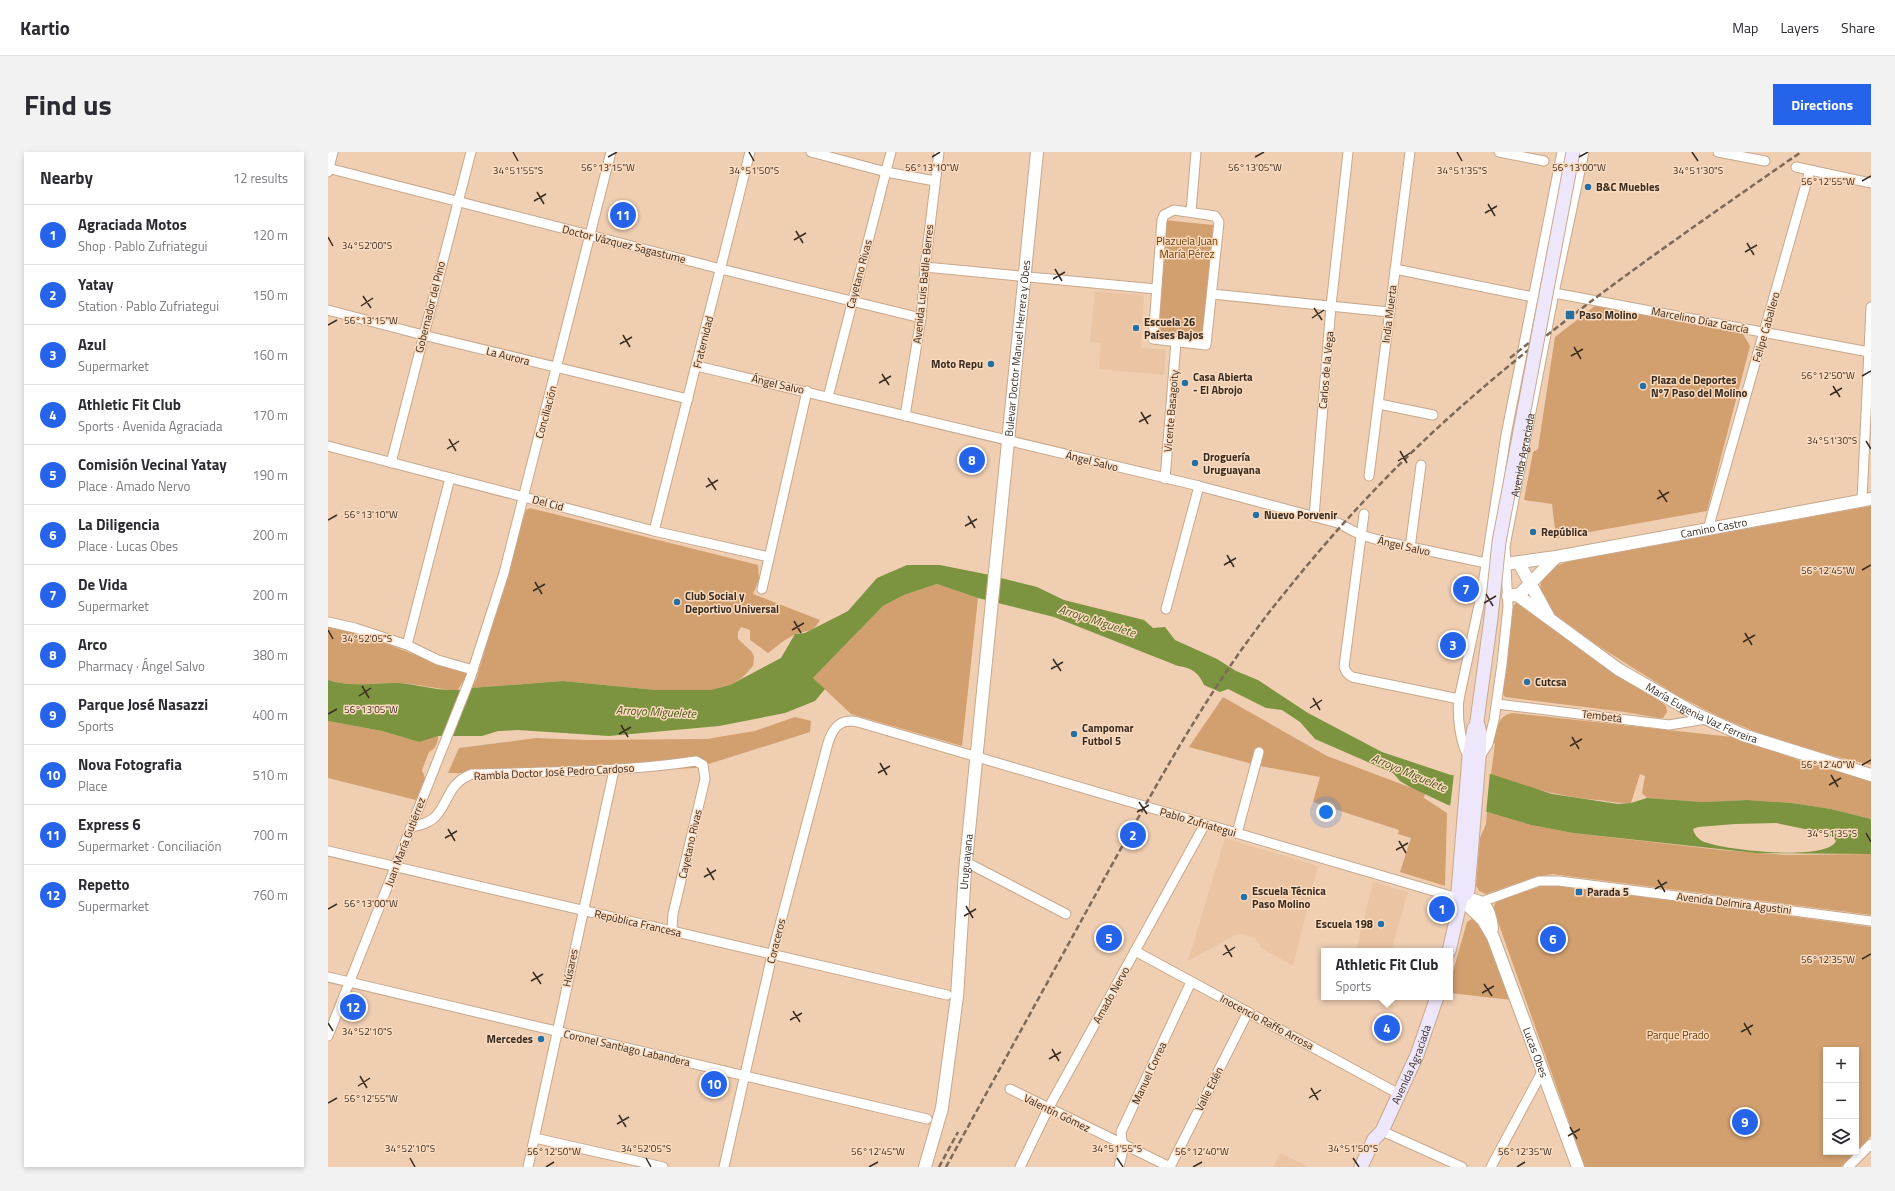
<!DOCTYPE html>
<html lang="en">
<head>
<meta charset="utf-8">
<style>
	:root { --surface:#fff; --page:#f2f2f3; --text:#2b2b33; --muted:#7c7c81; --line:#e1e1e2; --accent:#2563eb }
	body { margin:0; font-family:"Titillium Web",sans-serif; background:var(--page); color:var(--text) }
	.controls { position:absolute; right:12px; bottom:12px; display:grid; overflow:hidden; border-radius:0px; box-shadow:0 2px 6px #0003 }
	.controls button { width:36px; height:36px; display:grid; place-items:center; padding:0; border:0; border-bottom:1px solid var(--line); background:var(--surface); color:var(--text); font:20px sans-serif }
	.you { position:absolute; left:998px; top:660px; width:14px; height:14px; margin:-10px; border:3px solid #fff; border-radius:50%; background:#1a73e8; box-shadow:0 0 0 6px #1a73e833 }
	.badge { display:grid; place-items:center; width:26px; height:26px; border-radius:50%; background:var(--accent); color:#fff; font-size:13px; font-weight:700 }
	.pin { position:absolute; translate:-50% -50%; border:2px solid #fff; box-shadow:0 1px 4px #0006 }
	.popup { position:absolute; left:993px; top:796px; width:132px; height:52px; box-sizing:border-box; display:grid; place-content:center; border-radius:0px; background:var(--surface); filter:drop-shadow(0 1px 3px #0005); font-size:13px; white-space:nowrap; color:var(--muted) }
	.popup b { font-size:15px; color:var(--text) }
	.popup::after { content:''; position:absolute; left:50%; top:100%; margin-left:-8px; border:8px solid transparent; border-top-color:var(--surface) }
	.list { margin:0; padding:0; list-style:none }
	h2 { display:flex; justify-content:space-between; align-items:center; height:52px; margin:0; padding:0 16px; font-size:17px }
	h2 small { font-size:13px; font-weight:400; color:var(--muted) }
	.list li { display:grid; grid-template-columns:26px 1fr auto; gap:12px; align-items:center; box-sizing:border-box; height:60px; padding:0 16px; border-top:1px solid var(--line) }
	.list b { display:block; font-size:15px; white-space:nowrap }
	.list p { margin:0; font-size:13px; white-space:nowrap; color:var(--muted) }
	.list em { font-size:13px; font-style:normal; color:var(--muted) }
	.icon { flex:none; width:22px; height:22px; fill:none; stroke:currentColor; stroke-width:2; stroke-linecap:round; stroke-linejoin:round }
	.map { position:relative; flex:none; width:1543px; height:1015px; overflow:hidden; border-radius:0px }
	header { display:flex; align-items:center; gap:24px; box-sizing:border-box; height:56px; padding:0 20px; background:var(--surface); border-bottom:1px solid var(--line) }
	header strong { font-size:19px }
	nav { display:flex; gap:22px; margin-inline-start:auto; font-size:14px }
	.intro { display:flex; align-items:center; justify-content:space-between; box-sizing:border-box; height:96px; padding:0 24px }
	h1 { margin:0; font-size:28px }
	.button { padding:10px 18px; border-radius:0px; background:var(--accent); color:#fff; font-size:14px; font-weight:700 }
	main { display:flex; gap:24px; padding:0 24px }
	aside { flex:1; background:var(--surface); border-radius:0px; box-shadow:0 2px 6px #0003 }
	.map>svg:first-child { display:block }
</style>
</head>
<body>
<header>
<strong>Kartio</strong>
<nav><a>Map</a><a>Layers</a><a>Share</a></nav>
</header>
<div class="intro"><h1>Find us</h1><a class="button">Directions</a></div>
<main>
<aside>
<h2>Nearby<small>12 results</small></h2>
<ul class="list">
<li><span class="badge">1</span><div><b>Agraciada Motos</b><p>Shop · Pablo Zufriategui</p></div><em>120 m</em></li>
<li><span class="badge">2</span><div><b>Yatay</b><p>Station · Pablo Zufriategui</p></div><em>150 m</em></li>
<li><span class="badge">3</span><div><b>Azul</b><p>Supermarket</p></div><em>160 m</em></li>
<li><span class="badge">4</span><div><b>Athletic Fit Club</b><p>Sports · Avenida Agraciada</p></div><em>170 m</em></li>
<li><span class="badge">5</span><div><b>Comisión Vecinal Yatay</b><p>Place · Amado Nervo</p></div><em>190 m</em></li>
<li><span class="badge">6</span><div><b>La Diligencia</b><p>Place · Lucas Obes</p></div><em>200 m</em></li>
<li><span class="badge">7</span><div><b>De Vida</b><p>Supermarket</p></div><em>200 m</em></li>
<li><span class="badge">8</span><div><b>Arco</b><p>Pharmacy · Ángel Salvo</p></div><em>380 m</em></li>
<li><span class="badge">9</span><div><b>Parque José Nasazzi</b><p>Sports</p></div><em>400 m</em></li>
<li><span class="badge">10</span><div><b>Nova Fotografia</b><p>Place</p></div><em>510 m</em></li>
<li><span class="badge">11</span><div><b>Express 6</b><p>Supermarket · Conciliación</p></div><em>700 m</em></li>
<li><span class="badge">12</span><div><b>Repetto</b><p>Supermarket</p></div><em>760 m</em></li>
</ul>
</aside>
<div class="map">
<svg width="1543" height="1015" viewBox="0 0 1543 1015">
	<rect width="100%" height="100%" fill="#efceb2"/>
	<path fill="#ebc4a3" d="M767,139L816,143L813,196L838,198L836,223L771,217L773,191L762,190Z
		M897,686L990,714L965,814L932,795V792L926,786L913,782L907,783L860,809Z
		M1045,730L1080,740L1063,799H1028Z
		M952,1001L961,1005L980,1015H945Z"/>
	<path fill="#d29f6f" d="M837,68L885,73L875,183L830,180Z
		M1267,154L1415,182L1422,194L1379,359L1228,386L1224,352L1196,348L1205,300L1210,297L1227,185Z
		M1543,354V613L1460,593L1394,566L1350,544L1248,480L1225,461L1212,439C1213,418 1224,415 1242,409Z
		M202,356L430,413L431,427L425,442L492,468C483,484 479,476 466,483C457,487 448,495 440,501L422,488V478L413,475L410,480V487L424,500L426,505L425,514L414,526L402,533L382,538H328L235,529L142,536L148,528L198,358Z
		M609,432L650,446L634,594L523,562L485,526L555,454L576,443Z
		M1189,450L1326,544L1338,554L1339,560L1335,566H1331L1297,560L1177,545L1175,542V537L1184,455Z
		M0,468L87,503L139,520L136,528L129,539C110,537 91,532 71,531C47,530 24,536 0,528Z
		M895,545L999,604L1097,641L1096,646L1119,661L1117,734L1072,720L1083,686L1070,682L1071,678L985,650L992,625L932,614L861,595Z
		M1184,561L1404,585L1425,591L1481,612L1543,628V667L1503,657L1464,651L1419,648L1375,650L1319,646L1314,641L1317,624L1312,622L1303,651C1291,652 1281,649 1269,648C1232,644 1197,636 1163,622L1167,592L1165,590C1169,577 1169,564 1184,561Z
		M467,565L483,569L482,580L368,616L305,619L271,623L120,621L131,596L208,586L259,588L379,587L427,579Z
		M0,569L54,579L91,590L111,575C110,586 111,595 101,600L94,618L97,626L88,648L0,626Z
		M1159,660L1203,673L1245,681L1393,698L1458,703L1543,702V763L1224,722L1204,726L1158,742L1151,739L1148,733L1152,686L1158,672Z
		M1226,732L1543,775V984L1528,1000V898H1498V1000H1528L1513,1015H1257L1165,756L1168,750L1173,747L1214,734Z
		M1147,765L1152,767L1184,848L1122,841V830L1139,770Z"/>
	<path fill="#7c943f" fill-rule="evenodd" d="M579,413H612L657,422L709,435L736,448L816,468L825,476L837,475L847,488L889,507L908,519L930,528L980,561L1054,600L1123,623L1163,622L1224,642L1290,652L1303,651L1319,646L1375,650L1419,648L1464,651L1503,657L1543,667V702L1428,701L1245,681L1203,673L1159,660L1120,653L1082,635L1072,629L1065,621L987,587L972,570L954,558L938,556L900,537L892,540L876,533C870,520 864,516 850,514L726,465L650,446L609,432L576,443L555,454L485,526L497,537L487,549L457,561L391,574L281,584L190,578L170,579L154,584H110L91,590L54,579L0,569V528C24,536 47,530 71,531C95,533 118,542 142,536L235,529L328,538H382L402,533L453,506L467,482L477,481L520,459L549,426ZM1448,671L1496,681L1506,686L1508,689C1499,710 1393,698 1374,689C1369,686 1366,682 1365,677L1370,675L1407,672Z"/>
	<path fill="#efceb2" d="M1162,620L1158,662L1122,656L1126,621Z"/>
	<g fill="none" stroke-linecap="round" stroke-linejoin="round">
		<g stroke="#c7a88c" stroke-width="11">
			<g id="minor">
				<path d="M483,0L558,20L607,29"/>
				<path d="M1171,0L1216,9"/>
				<path d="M1390,0L1437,9"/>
				<path d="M1468,15L1543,31"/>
				<path d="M0,16L393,117L593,166"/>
				<path d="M0,20L5,0"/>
				<path d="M846,58L887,64L891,70L878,193L825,187L834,68L836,63Z"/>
				<path d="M863,60L868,0"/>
				<path d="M597,115L828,137"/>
				<path d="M1067,117L1210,146"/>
				<path d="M1221,140L1541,200"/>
				<path d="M884,142L1061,160"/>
				<path d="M0,158L95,183L360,247"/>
				<path d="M369,214L871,334L1010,371L1033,383L1054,389L1158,411L1174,412"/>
				<path d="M500,245L563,0"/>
				<path d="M1051,252L1105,263"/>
				<path d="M577,264L593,166L597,115L611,0"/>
				<path d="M0,294L326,379L441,405"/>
				<path d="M63,311L143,0"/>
				<path d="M1041,324L1082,0"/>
				<path d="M837,327L848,190"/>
				<path d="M1534,348L1543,155"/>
				<path d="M1036,362L1016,515L1019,521L1024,525L1131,547"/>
				<path d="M986,365L1003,154L1020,0"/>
				<path d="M1380,377L1482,18"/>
				<path d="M326,379L422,0"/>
				<path d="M1082,396L1093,313"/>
				<path d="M434,437L479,239"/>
				<path d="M838,457L871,334"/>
				<path d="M0,470L27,476L79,493L110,508L145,518"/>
				<path d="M79,493L122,326"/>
				<path d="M1169,552L1341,573L1378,567"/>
				<path d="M1141,605C1132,593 1129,562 1131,547L1154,439L1178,283L1234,0"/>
				<path id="s1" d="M1151,606L1160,592L1166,568L1174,512L1180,455L1177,394L1226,141L1256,0"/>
				<path d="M82,676C91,673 102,671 108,664C122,648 120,631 144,622C219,620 294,620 368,609L375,613L377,627L345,762L344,778"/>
				<path d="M909,681L931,600"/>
				<path d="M0,699L619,843"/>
				<path d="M638,710L738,762"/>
				<path d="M1153,750L1211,729H1231L1543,769"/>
				<path d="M807,799L1071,942"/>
				<path d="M0,825L599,967"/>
				<path d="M0,884L142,527L176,421L283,0"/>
				<path d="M682,937L842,1015"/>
				<path d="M1054,979L1134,1015"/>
				<path d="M207,986L335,1015"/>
				<path d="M200,1015L286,618"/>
				<path d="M396,1015L444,803L500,591C505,575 513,566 530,570L1133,747"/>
				<path d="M692,1015L720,957L877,672"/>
				<path d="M791,1015L795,998L793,980L863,830"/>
				<path d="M842,1015L920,860"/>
				<path d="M1163,1015L1214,920"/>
				<path d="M1520,1015L1543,992"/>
			</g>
		</g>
		<g stroke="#c7a88c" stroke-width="14">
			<g id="tertiary">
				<path d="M1191,411L1220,464"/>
				<path id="s2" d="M1177,412L1228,405L1543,347"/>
				<path id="s3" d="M1189,443L1290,517L1366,561L1415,583L1543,623"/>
				<path d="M1180,444L1192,442L1228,405"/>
				<path id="s4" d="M1133,747L1155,768L1165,785L1250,1015"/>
				<path d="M1133,747C1156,746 1162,755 1164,777"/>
				<path id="s5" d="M597,1015L614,956L629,845L637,719L709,0"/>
			</g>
		</g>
		<g stroke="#c7a88c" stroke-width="15">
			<g id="secondary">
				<path d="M1133,747L1130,739L1141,605L1146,576"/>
				<path d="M1121,799L1133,747L1140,739L1151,606L1152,581L1149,569"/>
				<path id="s6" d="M1033,1015L1046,987L1054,979L1089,903L1109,845"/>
			</g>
		</g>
		<use href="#minor" stroke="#fff" stroke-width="9"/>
		<use href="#tertiary" stroke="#fff" stroke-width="12"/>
		<use href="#secondary" stroke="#eee6fa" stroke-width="13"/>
		<path stroke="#7d6958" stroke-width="2.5" stroke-dasharray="6 3" stroke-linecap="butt" d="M1182,206L1207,186
			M611,1015L630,980
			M618,1015C672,916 727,817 781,718C835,621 888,524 959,438C1007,378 1060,321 1116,270C1227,169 1351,85 1473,0"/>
		<g stroke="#c7a88c" stroke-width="15" stroke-linecap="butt">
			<path id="secondary-bridge" d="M1149,569L1163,466L1171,390L1245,0"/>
		</g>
		<use href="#secondary-bridge" stroke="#eee6fa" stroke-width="13"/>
	</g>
	<path fill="none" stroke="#382c21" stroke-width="1.5" d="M185,0L190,9M421,0L426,9M1129,0L1134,9M1364,0L1370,9M280,5L289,0M604,5L612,0M927,5L936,0M1251,5L1260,0M1534,29L1543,24M209,40L216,52M206,49L218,42M1160,52L1167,64M1157,61L1169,54M468,79L475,91M0,85L5,94M466,88L478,81M1419,91L1426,103M1417,100L1429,93M727,117L734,129M725,127L737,120M35,144L43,156M33,154L45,146M986,156L994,168M984,166L996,158M0,173L9,168M295,183L302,195M292,192L304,185M1246,195L1253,207M1243,204L1255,197M554,222L561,233M1534,224L1543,219M551,231L563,224M1505,234L1512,245M1502,243L1514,236M813,260L820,272M811,270L823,263M121,287L128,299M1538,289L1543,297M119,297L131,289M1072,299L1079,311M1070,309L1082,301M380,326L388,338M378,335L390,328M1331,338L1339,350M1329,347L1341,340M640,364L647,376M0,368L9,363M637,374L649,367M899,403L906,415M896,413L908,406M1534,418L1543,413M207,430L214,442M205,439L217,432M1158,442L1165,454M1156,451L1168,444M466,469L473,481M0,478L5,487M464,478L476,471M1417,481L1424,493M1415,490L1427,483M725,507L733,519M723,517L735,510M34,534L41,546M31,544L43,536M985,546L992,558M982,556L994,548M0,562L9,557M293,573L300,585M291,582L303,575M1244,585L1251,597M1242,594L1254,587M552,611L559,623M1534,613L1543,608M550,621L562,614M1503,623L1510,635M1501,633L1513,626M811,650L819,662M809,660L821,653M120,677L127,689M1538,681L1543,690M117,686L129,679M1071,689L1078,701M1068,698L1080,691M379,716L386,728M376,725L388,718M1330,728L1337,740M1327,737L1339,730M638,754L645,766M0,757L9,752M636,764L648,757M897,793L904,805M895,803L907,795M1534,807L1543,802M205,820L213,832M203,829L215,822M1156,832L1164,844M1154,841L1166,834M465,859L472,870M462,868L474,861M0,871L5,879M1416,871L1423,883M1413,880L1425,873M724,897L731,909M721,907L733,900M32,924L39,936M30,934L42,926M983,936L990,948M981,946L993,938M0,951L9,946M291,963L298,975M289,972L301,965M1242,975L1249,987M1240,984L1252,977M82,1006L87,1015M318,1006L323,1015M789,1006L795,1015M1025,1006L1031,1015M218,1015L226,1010M541,1015L550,1010M865,1015L874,1010M1189,1015L1197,1010"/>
	<g fill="#256fa2" stroke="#fcdbbf" stroke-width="1.5">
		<circle cx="1260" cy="35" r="4"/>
		<rect x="1237" y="158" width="10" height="10" rx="2"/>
		<circle cx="808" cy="176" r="4"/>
		<circle cx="663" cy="212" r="4"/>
		<circle cx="857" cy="231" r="4"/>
		<circle cx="1315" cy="234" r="4"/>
		<circle cx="867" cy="311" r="4"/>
		<circle cx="928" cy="363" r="4"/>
		<circle cx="1205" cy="380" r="4"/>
		<circle cx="349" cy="450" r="4"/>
		<circle cx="1199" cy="530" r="4"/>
		<circle cx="746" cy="582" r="4"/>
		<rect x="1247" y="736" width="8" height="8" rx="2"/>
		<circle cx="916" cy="745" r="4"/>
		<circle cx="1053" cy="772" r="4"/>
		<circle cx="213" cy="887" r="4"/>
	</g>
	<g text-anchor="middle" stroke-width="3" stroke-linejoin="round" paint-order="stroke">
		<g font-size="11" font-weight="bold" fill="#382c21" stroke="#fcdbbf" text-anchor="start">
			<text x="1268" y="39">B&amp;C Muebles</text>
			<text x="1251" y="167">Paso Molino</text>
			<text x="816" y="174">Escuela 26<tspan x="816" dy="13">Países Bajos</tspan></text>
			<text x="655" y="216" text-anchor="end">Moto Repu</text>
			<text x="865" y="229">Casa Abierta<tspan x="865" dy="13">- El Abrojo</tspan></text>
			<text x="1323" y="232">Plaza de Deportes<tspan x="1323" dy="13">Nº7 Paso del Molino</tspan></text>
			<text x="875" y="309">Droguería<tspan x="875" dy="13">Uruguayana</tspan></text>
			<text x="936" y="367">Nuevo Porvenir</text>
			<text x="1213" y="384">República</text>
			<text x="357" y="448">Club Social y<tspan x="357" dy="13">Deportivo Universal</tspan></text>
			<text x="1207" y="534">Cutcsa</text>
			<text x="754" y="580">Campomar<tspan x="754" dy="13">Futbol 5</tspan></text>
			<text x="924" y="743">Escuela Técnica<tspan x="924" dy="13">Paso Molino</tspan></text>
			<text x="1259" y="744">Parada 5</text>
			<text x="1045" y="776" text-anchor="end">Escuela 198</text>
			<text x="205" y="891" text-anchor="end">Mercedes</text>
		</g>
		<g font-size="11" fill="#6c400c" stroke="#fcdbbf">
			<text x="859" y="93">Plazuela Juan<tspan x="859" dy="13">María Pérez</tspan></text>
			<text x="1350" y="887">Parque Prado</text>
		</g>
		<g font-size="11" fill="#382c21" stroke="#fcdbbf">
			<text transform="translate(296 92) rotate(14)" y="4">Doctor Vázquez Sagastume</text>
			<text transform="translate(531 122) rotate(-75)" y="4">Cayetano Rivas</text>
			<text transform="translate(595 132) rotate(-84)" y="4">Avenida Luis Batlle Berres</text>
			<text transform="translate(102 155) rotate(-76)" y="4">Gobernador del Pino</text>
			<text transform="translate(1061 162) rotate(-83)" y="4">India Muerta</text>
			<text transform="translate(1372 168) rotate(11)" y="4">Marcelino Díaz García</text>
			<text transform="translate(1438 175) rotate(-74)" y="4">Felipe Caballero</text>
			<text transform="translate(375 190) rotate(-76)" y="4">Fraternidad</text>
			<text dy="4" stroke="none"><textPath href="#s5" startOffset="825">Bulevar Doctor Manuel Herrera y Obes</textPath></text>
			<text transform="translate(180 204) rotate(14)" y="4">La Aurora</text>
			<text transform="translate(998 218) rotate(-85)" y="4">Carlos de la Vega</text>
			<text transform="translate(450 232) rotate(13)" y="4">Ángel Salvo</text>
			<text transform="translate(843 259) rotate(-85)" y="4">Vicente Basagoity</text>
			<text transform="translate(218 260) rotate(-75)" y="4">Conciliación</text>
			<text dy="4" stroke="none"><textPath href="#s1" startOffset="309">Avenida Agraciada</textPath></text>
			<text transform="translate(764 309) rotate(14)" y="4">Ángel Salvo</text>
			<text transform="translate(220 351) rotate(15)" y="4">Del Cid</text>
			<text dy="4" stroke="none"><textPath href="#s2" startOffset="212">Camino Castro</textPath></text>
			<text transform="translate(1076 394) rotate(13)" y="4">Ángel Salvo</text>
			<text dy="4" stroke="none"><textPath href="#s3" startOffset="220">María Eugenia Vaz Ferreira</textPath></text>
			<text transform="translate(1274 564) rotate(7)" y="4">Tembetá</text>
			<text transform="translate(226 620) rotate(-3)" y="4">Rambla Doctor José Pedro Cardoso</text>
			<text transform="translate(870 670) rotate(16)" y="4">Pablo Zufriategui</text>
			<text transform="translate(77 690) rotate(-69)" y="4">Juan María Gutiérrez</text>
			<text transform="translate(362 692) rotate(-77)" y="4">Cayetano Rivas</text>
			<text dy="4" stroke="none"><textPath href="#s5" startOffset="309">Uruguayana</textPath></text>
			<text transform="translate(1406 751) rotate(7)" y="4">Avenida Delmira Agustini</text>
			<text transform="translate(310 771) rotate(13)" y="4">República Francesa</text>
			<text transform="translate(448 789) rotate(-76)" y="4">Coraceros</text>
			<text transform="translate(242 816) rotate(-78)" y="4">Húsares</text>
			<text transform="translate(783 843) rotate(-61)" y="4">Amado Nervo</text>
			<text transform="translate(939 870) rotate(28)" y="4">Inocencio Raffo Arrosa</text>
			<text transform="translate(299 896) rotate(13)" y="4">Coronel Santiago Labandera</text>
			<text dy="4" stroke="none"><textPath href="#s4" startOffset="173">Lucas Obes</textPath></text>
			<text dy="4" stroke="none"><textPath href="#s6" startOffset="115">Avenida Agraciada</textPath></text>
			<text transform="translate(821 921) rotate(-65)" y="4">Manuel Correa</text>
			<text transform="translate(881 937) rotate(-63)" y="4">Valle Edén</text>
			<text transform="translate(729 961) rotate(26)" y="4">Valentín Gómez</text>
		</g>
		<g font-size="12" font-style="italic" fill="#48581c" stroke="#fcdbbf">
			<text transform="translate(769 469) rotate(18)" y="4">Arroyo Miguelete</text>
			<text transform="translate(328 560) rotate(3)" y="4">Arroyo Miguelete</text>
			<text transform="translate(1081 621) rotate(23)" y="4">Arroyo Miguelete</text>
		</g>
	</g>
	<g font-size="10" text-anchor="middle" fill="#382c21" stroke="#fcdbbf" stroke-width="3" stroke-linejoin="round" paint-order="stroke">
		<text x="927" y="19">56°13'05"W</text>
		<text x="280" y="19">56°13'15"W</text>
		<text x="604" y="19">56°13'10"W</text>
		<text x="1251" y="19">56°13'00"W</text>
		<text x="1134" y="22">34°51'35"S</text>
		<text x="1370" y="22">34°51'30"S</text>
		<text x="190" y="22">34°51'55"S</text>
		<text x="426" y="22">34°51'50"S</text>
		<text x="1500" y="33">56°12'55"W</text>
		<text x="39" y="97">34°52'00"S</text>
		<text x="43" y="172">56°13'15"W</text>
		<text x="1500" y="227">56°12'50"W</text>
		<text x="1504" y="292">34°51'30"S</text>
		<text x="43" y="366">56°13'10"W</text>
		<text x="1500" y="422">56°12'45"W</text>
		<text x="39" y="490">34°52'05"S</text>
		<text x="43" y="561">56°13'05"W</text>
		<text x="1500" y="616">56°12'40"W</text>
		<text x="1504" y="685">34°51'35"S</text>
		<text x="43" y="755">56°13'00"W</text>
		<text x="1500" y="811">56°12'35"W</text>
		<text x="39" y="883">34°52'10"S</text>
		<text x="43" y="950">56°12'55"W</text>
		<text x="82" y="1000">34°52'10"S</text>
		<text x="318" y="1000">34°52'05"S</text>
		<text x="789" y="1000">34°51'55"S</text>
		<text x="1025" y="1000">34°51'50"S</text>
		<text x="226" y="1003">56°12'50"W</text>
		<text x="550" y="1003">56°12'45"W</text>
		<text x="874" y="1003">56°12'40"W</text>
		<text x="1197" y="1003">56°12'35"W</text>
	</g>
</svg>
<div class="controls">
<button>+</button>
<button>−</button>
<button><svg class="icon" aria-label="layers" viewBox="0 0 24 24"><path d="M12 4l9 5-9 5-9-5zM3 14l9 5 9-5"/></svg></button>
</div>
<div class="you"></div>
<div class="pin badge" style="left:1114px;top:757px">1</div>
<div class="pin badge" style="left:805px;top:683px">2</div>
<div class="pin badge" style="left:1125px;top:493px">3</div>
<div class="pin badge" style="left:1059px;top:876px">4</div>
<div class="popup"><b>Athletic Fit Club</b>Sports</div>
<div class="pin badge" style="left:781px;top:786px">5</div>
<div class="pin badge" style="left:1225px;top:787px">6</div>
<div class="pin badge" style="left:1138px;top:437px">7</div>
<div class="pin badge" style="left:644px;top:308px">8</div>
<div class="pin badge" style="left:1417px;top:970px">9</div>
<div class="pin badge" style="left:386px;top:932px">10</div>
<div class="pin badge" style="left:295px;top:63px">11</div>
<div class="pin badge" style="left:25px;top:855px">12</div>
</div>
</main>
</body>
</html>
